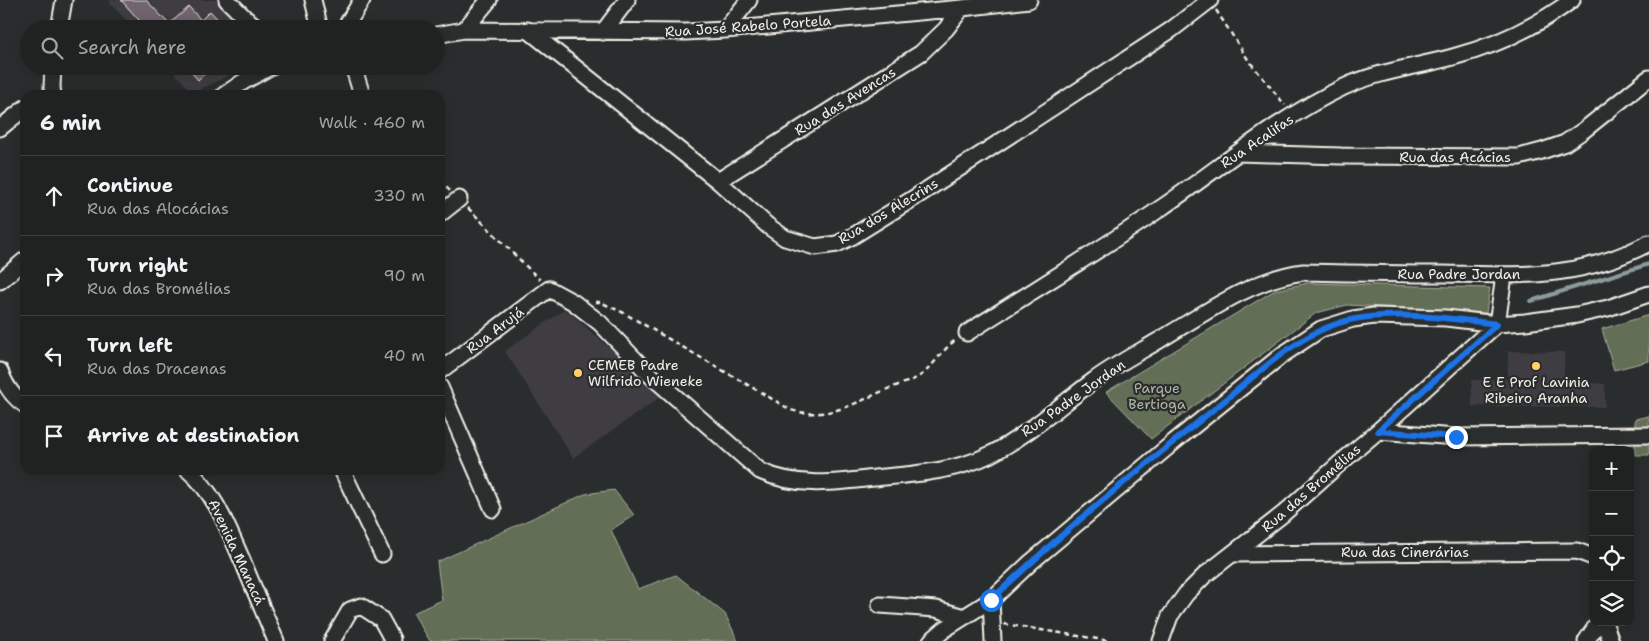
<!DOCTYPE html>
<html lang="en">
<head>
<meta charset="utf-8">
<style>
	:root { --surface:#202222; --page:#2d2f2f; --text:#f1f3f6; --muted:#a2a4a5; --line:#3d3f40 }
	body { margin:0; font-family:"Shantell Sans",sans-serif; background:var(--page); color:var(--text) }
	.controls { position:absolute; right:15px; bottom:15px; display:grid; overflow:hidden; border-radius:10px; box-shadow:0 2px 12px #0003 }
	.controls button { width:45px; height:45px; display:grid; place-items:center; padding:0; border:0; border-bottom:1px solid var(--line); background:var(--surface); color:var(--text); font:25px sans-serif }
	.stop { position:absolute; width:15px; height:15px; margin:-11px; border:4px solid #1a73e8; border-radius:50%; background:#fff }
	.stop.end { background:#1a73e8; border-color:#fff; box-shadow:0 1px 5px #0008 }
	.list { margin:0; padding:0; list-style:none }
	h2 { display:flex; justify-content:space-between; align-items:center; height:65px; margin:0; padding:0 20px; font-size:21px }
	h2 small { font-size:16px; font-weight:400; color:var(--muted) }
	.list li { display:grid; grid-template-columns:32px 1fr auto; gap:15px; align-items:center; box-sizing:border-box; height:80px; padding:0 20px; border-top:1px solid var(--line) }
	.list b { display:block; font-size:19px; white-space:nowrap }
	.list p { margin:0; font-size:16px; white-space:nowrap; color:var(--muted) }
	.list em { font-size:16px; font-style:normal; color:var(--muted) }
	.icon { flex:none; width:28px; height:28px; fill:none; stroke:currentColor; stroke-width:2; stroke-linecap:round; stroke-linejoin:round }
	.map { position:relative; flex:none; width:1649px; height:641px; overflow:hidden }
	.search { position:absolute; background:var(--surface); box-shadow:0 2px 12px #0003; left:20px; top:20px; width:425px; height:55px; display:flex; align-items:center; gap:12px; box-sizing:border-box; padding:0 18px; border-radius:28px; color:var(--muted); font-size:19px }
	.panel { position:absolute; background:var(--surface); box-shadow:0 2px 12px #0003; left:20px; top:90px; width:425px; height:385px; border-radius:15px }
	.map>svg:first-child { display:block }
</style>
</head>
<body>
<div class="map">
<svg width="1649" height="641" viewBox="0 0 1649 641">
	<rect width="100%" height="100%" fill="#2a2d2e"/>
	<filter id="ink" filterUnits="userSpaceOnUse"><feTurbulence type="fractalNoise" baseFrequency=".02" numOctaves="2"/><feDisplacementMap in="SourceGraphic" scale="10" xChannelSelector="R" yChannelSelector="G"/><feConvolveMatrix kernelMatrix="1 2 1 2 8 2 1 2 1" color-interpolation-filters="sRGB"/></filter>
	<g filter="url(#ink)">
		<path fill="#3f3d42" d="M110,0H218L240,21L252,29H134L110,3Z
			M168,66H248L193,93Z
			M565,309L663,395L573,458L505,351Z
			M1508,351L1564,352V381L1605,384V407L1472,406V380L1508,379Z"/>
		<path fill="#626e55" stroke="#abb09e" d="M1308,283L1490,288L1486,313L1347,305L1316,313L1151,439L1106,392L1275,290Z
			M1649,315V361L1614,370L1602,329Z
			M1649,416V455H1635V419Z
			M614,490L634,515L611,530L638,589L676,575L725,614L738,641H430L413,613L442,600L437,562L585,494Z"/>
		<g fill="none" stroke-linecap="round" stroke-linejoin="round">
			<path stroke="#8c9c9b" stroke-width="4" d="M1531,301L1649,264"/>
		</g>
		<path fill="#71636f" stroke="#f4f1e8" d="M121,0H146L169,24L189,7L201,20L210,11L227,29H147Z
			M186,66H213L198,80Z"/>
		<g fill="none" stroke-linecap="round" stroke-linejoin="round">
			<g stroke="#f4f1e8" stroke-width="19">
				<path id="minor" d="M227,0L246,19L260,29
					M313,0L320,29
					M59,29L64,0
					M344,29L362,0
					M464,30L489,0
					M528,30L718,181L768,226L785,238L815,247L837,244L853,236L914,198L1171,30L1210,0
					M725,30L749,0
					M603,32L627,0
					M436,35L464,30L685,32L725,30L962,8L1029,0
					M53,66L52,87L53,95
					M353,66L362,95
					M224,95L243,82L272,66
					M0,128L25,108
					M1237,153L1341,156L1519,157L1542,151L1565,143L1584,130L1649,78
					M718,181L921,53L946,29L962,8
					M440,214L459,199
					M0,281L25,260
					M967,333C1032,291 1098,252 1161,208C1221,167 1278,118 1344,87C1379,71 1416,67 1453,57C1495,46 1537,26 1572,0
					M0,371C5,385 12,397 25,405
					M440,371L549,289L573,302L600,323L648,373L760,471C797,488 835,483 875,478C913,474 954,472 989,455C1027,436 1059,406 1093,381C1113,366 1136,354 1158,341C1202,315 1251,279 1303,272C1350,273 1397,274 1444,274C1520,275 1579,280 1649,243
					M440,387L493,509
					M1378,431L1456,437L1649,435
					M188,470C216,494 228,529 243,562C254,589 265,615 276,641
					M342,470L382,554
					M1233,554L1577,551L1593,557
					M991,600L993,641
					M880,605L936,609L964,617
					M1604,622L1611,641
					M332,641L350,610L361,606L381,619L392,639
					M931,641L945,629L991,600L1030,563L1175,441L1282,355L1321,329L1353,319L1374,316L1446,318L1497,324L1525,322L1577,315L1608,308L1649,294
					M1161,641L1170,616L1186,594L1205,575L1283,514L1339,464L1378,431L1497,324L1504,276
					M1586,641L1599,622"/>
			</g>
			<path stroke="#f4f1e8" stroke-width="2.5" stroke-dasharray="5 4" stroke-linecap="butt" d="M1216,10L1249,61L1285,105
				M440,181L450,191
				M468,208L540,280
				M595,302H600L624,313L791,410C829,421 856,402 890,388C902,383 915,381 925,372C936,362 944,348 957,339
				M1004,624L1110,641"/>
			<use href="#minor" stroke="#2a2d2e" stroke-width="15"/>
		</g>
	</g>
	<g fill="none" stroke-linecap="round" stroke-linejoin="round" filter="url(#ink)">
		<path stroke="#1a73e8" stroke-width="6" d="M991,600C1063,531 1141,468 1218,406C1254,377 1294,337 1339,323C1384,309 1450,318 1497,324L1378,431L1456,437"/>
	</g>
	<g fill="#ffd166" stroke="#2a2d2e" stroke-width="2">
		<circle cx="1536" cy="366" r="5"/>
		<circle cx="578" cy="373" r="5"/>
	</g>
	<g text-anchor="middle" stroke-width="4.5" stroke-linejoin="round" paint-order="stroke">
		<g font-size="14" fill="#f4f1e8" stroke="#2a2d2e">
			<text transform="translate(748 26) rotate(-4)" y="5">Rua José Rabelo Portela</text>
			<text transform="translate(845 101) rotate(-32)" y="5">Rua das Avencas</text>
			<text transform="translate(1257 141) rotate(-34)" y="5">Rua Acalifas</text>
			<text x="1455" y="162">Rua das Acácias</text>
			<text transform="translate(888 211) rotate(-31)" y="5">Rua dos Alecrins</text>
			<text x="1459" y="279">Rua Padre Jordan</text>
			<text transform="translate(495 330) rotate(-37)" y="5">Rua Arujá</text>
			<text transform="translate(1073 398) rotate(-35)" y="5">Rua Padre Jordan</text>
			<text transform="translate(1311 488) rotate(-41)" y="5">Rua das Bromélias</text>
			<text transform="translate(237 552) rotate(65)" y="5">Avenida Manacá</text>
			<text x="1405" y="557">Rua das Cinerárias</text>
		</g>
		<g font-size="14" fill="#f4f1e8" stroke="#2a2d2e" text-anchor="start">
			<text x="588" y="370">CEMEB Padre<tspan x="588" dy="16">Wilfrido Wieneke</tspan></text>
			<text x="1536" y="387" text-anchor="middle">E E Prof Lavinia<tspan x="1536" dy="16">Ribeiro Aranha</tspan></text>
		</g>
		<g font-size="14" fill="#b2b6a6" stroke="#2a2d2e">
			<text x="1157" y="393">Parque<tspan x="1157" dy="16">Bertioga</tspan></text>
		</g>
	</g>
</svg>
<div class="controls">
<button>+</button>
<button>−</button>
<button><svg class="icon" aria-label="locate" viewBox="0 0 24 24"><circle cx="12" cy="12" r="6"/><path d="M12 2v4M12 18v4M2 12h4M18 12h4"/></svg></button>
<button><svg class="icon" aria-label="layers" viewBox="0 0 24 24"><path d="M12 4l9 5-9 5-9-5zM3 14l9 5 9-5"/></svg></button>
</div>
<div class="stop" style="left:991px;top:600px"></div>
<div class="stop end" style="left:1456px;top:437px"></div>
<div class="search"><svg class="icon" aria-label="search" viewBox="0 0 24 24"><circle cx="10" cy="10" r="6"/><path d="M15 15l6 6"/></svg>Search here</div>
<section class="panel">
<h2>6 min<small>Walk · 460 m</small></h2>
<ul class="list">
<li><svg class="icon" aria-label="ahead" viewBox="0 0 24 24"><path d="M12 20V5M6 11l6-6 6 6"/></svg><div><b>Continue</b><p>Rua das Alocácias</p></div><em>330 m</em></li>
<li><svg class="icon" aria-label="right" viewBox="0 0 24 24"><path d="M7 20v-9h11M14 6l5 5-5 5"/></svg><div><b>Turn right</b><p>Rua das Bromélias</p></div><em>90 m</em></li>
<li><svg class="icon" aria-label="left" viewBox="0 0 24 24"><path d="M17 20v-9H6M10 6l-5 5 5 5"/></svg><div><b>Turn left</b><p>Rua das Dracenas</p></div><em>40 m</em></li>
<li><svg class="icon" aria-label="arrive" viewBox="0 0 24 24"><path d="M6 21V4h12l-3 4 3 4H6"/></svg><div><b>Arrive at destination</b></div></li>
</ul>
</section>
</div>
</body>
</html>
